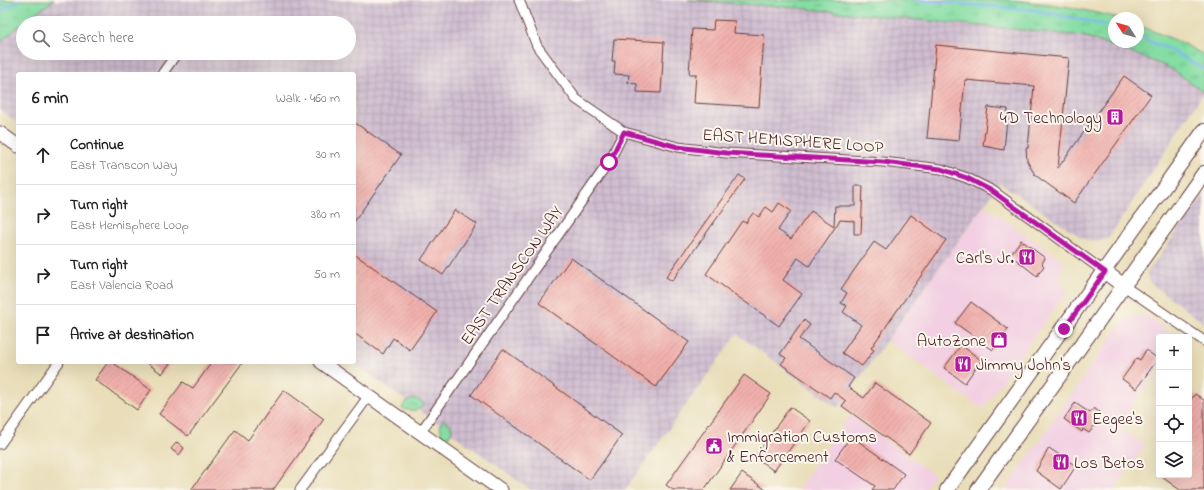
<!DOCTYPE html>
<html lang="en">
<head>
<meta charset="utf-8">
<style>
	:root { --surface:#fff; --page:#f2f2f2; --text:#202124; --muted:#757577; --line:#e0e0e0 }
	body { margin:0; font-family:"Indie Flower",sans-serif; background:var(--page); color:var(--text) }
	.controls { position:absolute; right:12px; bottom:12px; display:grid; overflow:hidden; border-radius:4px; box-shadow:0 4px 16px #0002 }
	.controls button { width:36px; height:36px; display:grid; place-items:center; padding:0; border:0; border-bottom:1px solid var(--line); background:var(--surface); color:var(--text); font:20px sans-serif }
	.compass { position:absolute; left:1108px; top:12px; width:36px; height:36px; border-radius:50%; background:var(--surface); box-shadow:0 4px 16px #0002; rotate:306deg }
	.stop { position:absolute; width:12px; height:12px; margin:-9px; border:3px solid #b5179e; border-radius:50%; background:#fff }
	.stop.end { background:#b5179e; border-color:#fff; box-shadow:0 1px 4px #0008 }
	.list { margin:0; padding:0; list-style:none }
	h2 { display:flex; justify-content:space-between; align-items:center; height:52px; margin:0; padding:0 16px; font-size:17px }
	h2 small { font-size:13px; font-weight:400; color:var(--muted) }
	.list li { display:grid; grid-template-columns:26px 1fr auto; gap:12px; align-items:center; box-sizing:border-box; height:60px; padding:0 16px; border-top:1px solid var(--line) }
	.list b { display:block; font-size:15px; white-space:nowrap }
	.list p { margin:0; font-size:13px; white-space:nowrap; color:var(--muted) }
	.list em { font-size:13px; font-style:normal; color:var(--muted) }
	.icon { flex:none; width:22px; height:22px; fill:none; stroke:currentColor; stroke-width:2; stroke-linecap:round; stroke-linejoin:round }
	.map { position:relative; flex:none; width:1204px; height:490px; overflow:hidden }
	.search { position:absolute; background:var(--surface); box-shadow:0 4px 16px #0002; left:16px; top:16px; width:340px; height:44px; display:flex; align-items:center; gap:10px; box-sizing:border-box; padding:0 14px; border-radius:22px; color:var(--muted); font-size:15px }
	.panel { position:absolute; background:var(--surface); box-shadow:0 4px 16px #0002; left:16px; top:72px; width:340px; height:292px; border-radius:4px }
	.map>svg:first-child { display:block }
</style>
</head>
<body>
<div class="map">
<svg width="1204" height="490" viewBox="0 0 1204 490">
	<defs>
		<pattern id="industrial-grid" width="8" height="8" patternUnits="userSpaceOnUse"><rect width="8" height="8" fill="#cfbdd0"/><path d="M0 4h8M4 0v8" fill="none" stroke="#b3a2b3"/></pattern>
		<pattern id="grass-tufts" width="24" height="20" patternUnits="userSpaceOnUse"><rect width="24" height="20" fill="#84dda3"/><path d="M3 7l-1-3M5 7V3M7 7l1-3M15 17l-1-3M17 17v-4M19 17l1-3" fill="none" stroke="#74bd8c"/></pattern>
		<pattern id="building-hatch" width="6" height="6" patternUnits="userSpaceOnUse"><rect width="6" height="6" fill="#f1b0ac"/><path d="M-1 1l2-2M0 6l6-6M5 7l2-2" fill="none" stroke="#d09794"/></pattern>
	</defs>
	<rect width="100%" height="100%" fill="#fbf7ec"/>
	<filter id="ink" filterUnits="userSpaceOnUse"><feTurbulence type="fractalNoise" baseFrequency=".025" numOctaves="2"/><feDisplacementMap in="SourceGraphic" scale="8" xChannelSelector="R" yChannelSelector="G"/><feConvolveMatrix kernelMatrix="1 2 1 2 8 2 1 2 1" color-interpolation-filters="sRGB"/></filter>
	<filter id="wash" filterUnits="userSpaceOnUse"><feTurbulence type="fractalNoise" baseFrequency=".012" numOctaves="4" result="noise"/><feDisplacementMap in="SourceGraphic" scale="16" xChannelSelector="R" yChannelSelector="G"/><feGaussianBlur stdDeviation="0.9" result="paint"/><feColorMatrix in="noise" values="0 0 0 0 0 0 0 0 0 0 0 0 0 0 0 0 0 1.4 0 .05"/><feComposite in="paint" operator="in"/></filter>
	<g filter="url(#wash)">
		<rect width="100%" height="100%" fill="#e9deb9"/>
		<path fill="#f2cfe2" d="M984,206L1063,261L1060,279L1067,291L982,409L887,340Z
			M1145,315L1176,337H1159V367L1118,426L1145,445L1114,490H1005L1124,319Z
			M850,415L934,475L924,490H797Z"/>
		<path fill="url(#industrial-grid)" fill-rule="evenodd" d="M54,0H688L798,8L1083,36L1132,53L1170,68L1204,92L1108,239L1087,241L1000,183L838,408L737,334L625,490H531L352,362H354V74H18V123L0,110V42L31,16ZM23,23H349V53H23Z
			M1204,195V323L1149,282L1147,273Z"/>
		<path fill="url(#grass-tufts)" stroke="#677e67" d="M0,0H54L31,16L0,42Z
			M688,0H1013L1065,6L1120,18H1114V42H1138V25L1180,42L1204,55V92L1170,68L1132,53L1083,36L798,8Z
			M412,399H417L425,404C417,411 412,413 402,408L405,403Z
			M443,419L450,424L452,430L447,440L442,436L440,425Z"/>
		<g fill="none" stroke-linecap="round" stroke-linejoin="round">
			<path stroke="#84b9f2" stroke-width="2.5" d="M914,0L1035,10L1114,27
				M0,3L1,0
				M0,12L20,0
				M1138,37L1168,49L1204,69"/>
		</g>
		<g id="blocks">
			<path fill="url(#building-hatch)" d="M714,20L735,21L734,33L764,35L759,107L694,103L696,74H689L692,29L713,30Z
				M614,39L664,42L661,93L637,92V84L628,83L629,75L614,74L615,61H612Z
				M936,45L1069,58L1058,168L1124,76L1151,95L1074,203L1035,175L1027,161L1026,148H1028L1034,86L965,80L959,141L927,138Z
				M988,107L1008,109L1004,150L983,146Z
				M354,122L401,155L354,222Z
				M739,175L745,179L672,281L666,277Z
				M855,186H863L861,234H854V221L840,220L809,266L798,258L783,280L802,294L779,326L706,274L742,221L746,223L753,213L759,217L766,207L773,212L779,203L791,211L778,230L791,239L811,211L834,226L835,206H855Z
				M455,210L477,224L443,275L421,260Z
				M911,215L946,240L871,348L874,350L862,366L842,353L861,325L843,312L847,306L841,303L847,293L841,289L874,242L886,250Z
				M1021,240L1045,258L1042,264L1044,266L1037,276L1010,255Z
				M354,254L437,312L410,350L393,338L383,354L354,333Z
				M571,258L689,342L656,387L539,303Z
				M971,302L1008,329L993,350L955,323Z
				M804,320L810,325L799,339L854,378L848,387L864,398L875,383L931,423L909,454L842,406L846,401L834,392L830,398L781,364L786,358L780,354Z
				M961,345L981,360L965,383L944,368Z
				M503,349L622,435L590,480L471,395Z
				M1146,350L1158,359L1136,389L1122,379L1137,358L1140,360Z
				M108,362H112L151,390L137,410L95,380Z
				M146,362H171L162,374Z
				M212,362H243L188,436L159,414L183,382L193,388Z
				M744,375L771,394L704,490H673L666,485Z
				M284,390L324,419L273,490H191L235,430L248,440Z
				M1195,394L1204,400V490H1180L1159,475H1189V402Z
				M1075,403L1090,413L1094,408L1099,412L1095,418L1098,421L1089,433L1083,429L1082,432L1064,419Z
				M790,407L810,421L774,471L755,457Z
				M851,436L904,474L893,490H872L875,486L835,459Z
				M177,442L184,448L179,455L171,449Z
				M1049,448L1076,466L1061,489L1036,471Z
				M742,473L766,490H730Z"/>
		</g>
	</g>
	<g filter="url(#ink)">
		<use href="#blocks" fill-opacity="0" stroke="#623c40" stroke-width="1"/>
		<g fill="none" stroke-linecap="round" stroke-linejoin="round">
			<g stroke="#623c40" stroke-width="11">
				<path id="street" d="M519,0L537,46L576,99L624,132L678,147L726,153L883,162L941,169L967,178L993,191L1105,272
					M162,74L177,53
					M1124,286L1204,341
					M420,433L609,162L624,132
					M0,444L59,362
					M300,490L368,397"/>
			</g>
			<g stroke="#623c40" stroke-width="15">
				<path id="secondary" d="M0,133L18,146
					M321,362L501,490"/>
			</g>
			<g stroke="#623c40" stroke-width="16">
				<path id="primary" d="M1105,272L1124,286
					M947,490L1204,131
					M978,490L1204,173"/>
			</g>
			<use href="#street" stroke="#fff" stroke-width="9"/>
			<use href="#secondary" stroke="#fff" stroke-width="13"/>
			<use href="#primary" stroke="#fff" stroke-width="14"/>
		</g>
	</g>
	<g fill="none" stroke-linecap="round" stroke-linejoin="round" filter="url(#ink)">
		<path stroke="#b5179e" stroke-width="5" d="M609,162L624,132L678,147L726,153L883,162L941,169L967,178L992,191L1105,272L1064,329"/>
	</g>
	<defs>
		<g id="building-square" transform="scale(0.9)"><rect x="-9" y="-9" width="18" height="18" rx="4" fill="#b5179e" stroke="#fbf7ec"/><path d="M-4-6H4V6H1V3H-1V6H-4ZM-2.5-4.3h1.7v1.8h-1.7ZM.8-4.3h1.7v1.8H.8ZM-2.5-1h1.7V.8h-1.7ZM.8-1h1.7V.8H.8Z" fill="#fff"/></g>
		<g id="restaurant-square" transform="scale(0.9)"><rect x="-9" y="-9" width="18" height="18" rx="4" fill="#b5179e" stroke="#fbf7ec"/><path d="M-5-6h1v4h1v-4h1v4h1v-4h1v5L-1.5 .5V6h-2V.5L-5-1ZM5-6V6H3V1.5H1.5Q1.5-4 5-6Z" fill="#fff"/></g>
		<g id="shop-square" transform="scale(0.9)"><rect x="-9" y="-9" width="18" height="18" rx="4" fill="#b5179e" stroke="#fbf7ec"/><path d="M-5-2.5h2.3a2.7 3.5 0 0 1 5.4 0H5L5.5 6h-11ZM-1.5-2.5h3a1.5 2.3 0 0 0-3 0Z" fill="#fff"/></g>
		<g id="civic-square" transform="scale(0.9)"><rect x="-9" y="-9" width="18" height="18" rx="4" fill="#b5179e" stroke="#fbf7ec"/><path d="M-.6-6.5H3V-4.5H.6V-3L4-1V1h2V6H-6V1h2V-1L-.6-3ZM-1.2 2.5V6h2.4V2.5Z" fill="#fff"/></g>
	</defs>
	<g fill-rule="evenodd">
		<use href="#building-square" x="1115" y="117"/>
		<use href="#restaurant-square" x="1027" y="257"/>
		<use href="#shop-square" x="999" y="340"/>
		<use href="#restaurant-square" x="963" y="364"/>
		<use href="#restaurant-square" x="1079" y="418"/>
		<use href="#civic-square" x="714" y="446"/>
		<use href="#restaurant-square" x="1061" y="462"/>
	</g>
	<g text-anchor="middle" stroke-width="4" stroke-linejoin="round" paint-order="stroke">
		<g font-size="17" fill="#4a1f2b" stroke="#fbf7ec" text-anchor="start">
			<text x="1102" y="123" text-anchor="end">4D Technology</text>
			<text x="1014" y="263" text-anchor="end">Carl's Jr.</text>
			<text x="986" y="346" text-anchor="end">AutoZone</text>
			<text x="976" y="370">Jimmy John's</text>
			<text x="1092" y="424">Eegee's</text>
			<text x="727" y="442">Immigration Customs<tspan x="727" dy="20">&amp; Enforcement</tspan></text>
			<text x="1074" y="468">Los Betos</text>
		</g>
		<g font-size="17" fill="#4a1f2b" stroke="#fbf7ec">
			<text transform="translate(793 140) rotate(4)" y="6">EAST HEMISPHERE LOOP</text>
			<text transform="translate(511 275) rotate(-55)" y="6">EAST TRANSCON WAY</text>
		</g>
	</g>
</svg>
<div class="controls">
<button>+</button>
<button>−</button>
<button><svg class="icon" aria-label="locate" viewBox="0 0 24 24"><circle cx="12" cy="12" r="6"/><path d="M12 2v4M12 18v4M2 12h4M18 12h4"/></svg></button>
<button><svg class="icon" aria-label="layers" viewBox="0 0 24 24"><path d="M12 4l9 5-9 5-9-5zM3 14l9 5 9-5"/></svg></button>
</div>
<svg class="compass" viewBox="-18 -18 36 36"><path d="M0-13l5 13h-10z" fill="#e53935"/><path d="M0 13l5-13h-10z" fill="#757577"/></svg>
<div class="stop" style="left:609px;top:162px"></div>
<div class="stop end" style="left:1064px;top:329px"></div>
<div class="search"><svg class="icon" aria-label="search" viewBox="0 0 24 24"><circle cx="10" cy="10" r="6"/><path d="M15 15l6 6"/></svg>Search here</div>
<section class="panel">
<h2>6 min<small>Walk · 460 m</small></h2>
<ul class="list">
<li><svg class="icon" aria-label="ahead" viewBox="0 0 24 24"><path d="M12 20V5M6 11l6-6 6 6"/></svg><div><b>Continue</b><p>East Transcon Way</p></div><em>30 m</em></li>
<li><svg class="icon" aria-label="right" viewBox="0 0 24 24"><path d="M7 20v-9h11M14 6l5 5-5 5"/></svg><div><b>Turn right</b><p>East Hemisphere Loop</p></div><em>380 m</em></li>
<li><svg class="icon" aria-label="right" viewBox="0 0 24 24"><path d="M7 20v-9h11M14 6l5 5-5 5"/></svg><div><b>Turn right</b><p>East Valencia Road</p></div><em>50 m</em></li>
<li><svg class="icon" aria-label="arrive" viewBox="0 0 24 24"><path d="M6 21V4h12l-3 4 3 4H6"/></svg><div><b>Arrive at destination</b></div></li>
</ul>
</section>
</div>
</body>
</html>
